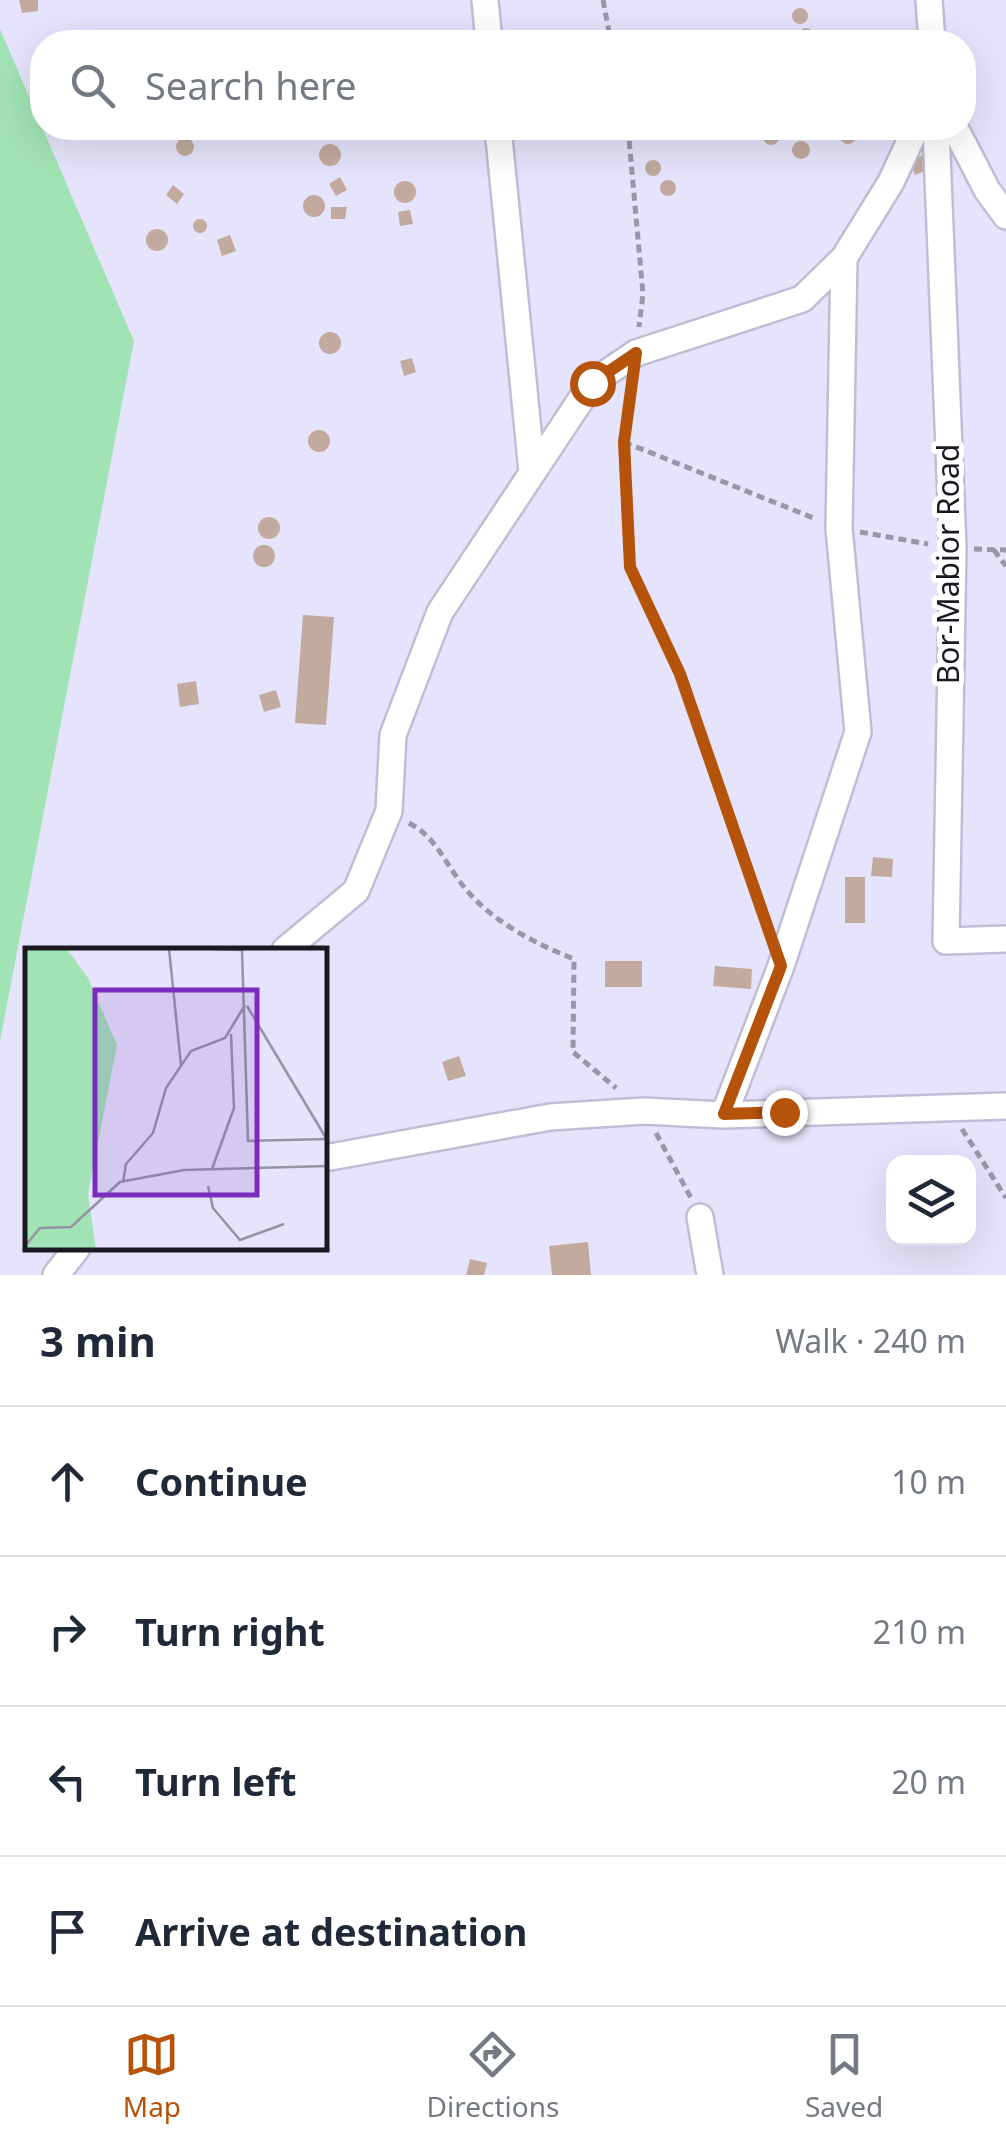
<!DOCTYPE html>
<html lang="en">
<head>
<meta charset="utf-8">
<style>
	:root { --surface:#fff; --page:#f2f2f3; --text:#1f2937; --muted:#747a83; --line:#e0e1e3; --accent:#b45309 }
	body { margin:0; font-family:"Noto Sans",sans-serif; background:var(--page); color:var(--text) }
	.controls { position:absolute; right:30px; bottom:30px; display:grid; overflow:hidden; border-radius:20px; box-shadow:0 10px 40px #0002 }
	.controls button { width:90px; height:90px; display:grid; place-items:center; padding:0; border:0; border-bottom:2px solid var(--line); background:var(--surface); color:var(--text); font:50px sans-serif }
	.stop { position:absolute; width:30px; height:30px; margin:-22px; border:8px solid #b45309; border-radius:50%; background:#fff }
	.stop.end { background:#b45309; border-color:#fff; box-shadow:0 2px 10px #0008 }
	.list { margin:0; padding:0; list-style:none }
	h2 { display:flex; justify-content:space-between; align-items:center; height:130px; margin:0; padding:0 40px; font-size:42px }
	h2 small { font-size:32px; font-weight:400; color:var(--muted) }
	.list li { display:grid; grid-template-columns:65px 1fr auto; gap:30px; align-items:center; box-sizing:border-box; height:150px; padding:0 40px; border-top:2px solid var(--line) }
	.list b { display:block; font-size:38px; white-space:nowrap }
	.list em { font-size:32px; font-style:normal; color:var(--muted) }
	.icon { flex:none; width:55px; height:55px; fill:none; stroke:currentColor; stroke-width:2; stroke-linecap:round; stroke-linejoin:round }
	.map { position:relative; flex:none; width:1006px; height:1275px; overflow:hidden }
	.search { position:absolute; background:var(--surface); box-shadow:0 10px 40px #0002; left:30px; right:30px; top:30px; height:110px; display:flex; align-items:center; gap:25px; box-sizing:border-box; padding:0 35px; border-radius:40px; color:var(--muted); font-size:38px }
	.sheet { height:730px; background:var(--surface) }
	nav { display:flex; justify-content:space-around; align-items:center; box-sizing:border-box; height:140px; border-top:2px solid var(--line); background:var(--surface); font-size:28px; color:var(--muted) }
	nav a { display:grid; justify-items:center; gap:5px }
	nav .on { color:var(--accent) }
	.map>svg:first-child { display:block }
</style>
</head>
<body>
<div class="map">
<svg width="1006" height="1275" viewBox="0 0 1006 1275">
	<rect width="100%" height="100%" fill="#e6e4fc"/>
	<path fill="#a2e3b5" d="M0,29L134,341L0,1041Z"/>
	<path fill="#c2ab9e" d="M19,0H38V11L22,13Z
		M792 16a8 8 0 1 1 16 0a8 8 0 1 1-16 0Z
		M798 36a8 8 0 1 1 16 0a8 8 0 1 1-16 0Z
		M840 136a8 8 0 1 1 16 0a8 8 0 1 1-16 0Z
		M763 137a8 8 0 1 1 16 0a8 8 0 1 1-16 0Z
		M176 147a9 9 0 1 1 18 0a9 9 0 1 1-18 0Z
		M792 150a9 9 0 1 1 18 0a9 9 0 1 1-18 0Z
		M319 155a11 11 0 1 1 22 0a11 11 0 1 1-22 0Z
		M923,155L930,169L915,175L909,161Z
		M645 168a8 8 0 1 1 16 0a8 8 0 1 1-16 0Z
		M340,177L347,190L336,196L329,184Z
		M660 188a8 8 0 1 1 16 0a8 8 0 1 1-16 0Z
		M394 192a11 11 0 1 1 22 0a11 11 0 1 1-22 0Z
		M173,185L184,194L177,204L166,195Z
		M303 206a11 11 0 1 1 22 0a11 11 0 1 1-22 0Z
		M331,207H347L345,219H331Z
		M410,210L413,224L400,226L398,212Z
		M193 226a7 7 0 1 1 14 0a7 7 0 1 1-14 0Z
		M146 240a11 11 0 1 1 22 0a11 11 0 1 1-22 0Z
		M230,235L236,251L222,256L217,240Z
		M319 343a11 11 0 1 1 22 0a11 11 0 1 1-22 0Z
		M412,358L416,372L404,376L400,361Z
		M308 441a11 11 0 1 1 22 0a11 11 0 1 1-22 0Z
		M258 528a11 11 0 1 1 22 0a11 11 0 1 1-22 0Z
		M253 556a11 11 0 1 1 22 0a11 11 0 1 1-22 0Z
		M303,615L334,617L326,725L295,723Z
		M196,681L199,704L180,707L177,684Z
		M276,690L281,707L264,712L259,695Z
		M873,857L893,859L892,877L871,876Z
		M845,877H865V923H845Z
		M605,961H642V987H605Z
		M715,966L752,969L751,989L713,986Z
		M459,1056L466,1076L448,1081L442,1062Z
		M588,1242L591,1275H552L549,1246Z
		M470,1259L487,1263L484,1275H466Z"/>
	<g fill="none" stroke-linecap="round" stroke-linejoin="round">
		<g stroke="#c0bdd5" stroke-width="30">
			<path id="minor" d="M485,0L489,42
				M929,0L932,42
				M498,128L532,471
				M936,128L953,548L946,941L1006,939
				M955,128L987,190L1006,216
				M285,950L356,891L389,811L393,735L440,612L592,383L636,353L802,299L844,258L891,182L916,128
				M724,1115L781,966L858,732L839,528L844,258
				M325,1158L550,1117L644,1111L724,1115L1006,1106
				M700,1217L710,1275
				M56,1275L77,1248"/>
		</g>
		<path stroke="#9896a8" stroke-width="5" stroke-dasharray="8 5" stroke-linecap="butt" d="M603,0L611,42
			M628,128L643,294L639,327
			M631,388L624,442L630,567L680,673L767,925
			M624,442L816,519
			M860,532L928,544
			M974,549L1006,550
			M994,550L1006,566
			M409,823C437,838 444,862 464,887C491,921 534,943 574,959L573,1052L616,1088
			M962,1129L1006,1198
			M656,1133L691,1198"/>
		<use href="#minor" stroke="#fff" stroke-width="25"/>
	</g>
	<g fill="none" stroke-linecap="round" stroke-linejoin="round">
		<path stroke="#b45309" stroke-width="12" d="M592,383L636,353L624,442L630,567L680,674L781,966L724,1114L784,1112"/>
	</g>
	<g text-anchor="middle" stroke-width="10" stroke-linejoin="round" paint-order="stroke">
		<g font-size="30" fill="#1a1921" stroke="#fff">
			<text transform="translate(949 564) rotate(-90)" y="10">Bor-Mabior Road</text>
		</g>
	</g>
	<g transform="translate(25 948)">
		<rect width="302" height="302" fill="#e6e4fc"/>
		<path d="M0,1H42L63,30L92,97L63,246L71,302H0Z" fill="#a2e3b5"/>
		<path fill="none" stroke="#9493a4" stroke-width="2.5" d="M144,1L156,117M187,1L217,2L223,193L303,191M222,58L301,190M187,221L209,160L206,86M98,234L101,216L128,185L141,140L166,103L200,90L220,57M183,238L188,260L215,292L259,276M0,298L15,280L46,279L95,234L159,222L303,218"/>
		<path fill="#7b2cbf" fill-opacity="0.15" stroke="#7b2cbf" stroke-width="5" d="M70,42H232V247H70Z"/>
		<rect width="302" height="302" fill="none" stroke="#1a1921" stroke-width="5"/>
	</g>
</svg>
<div class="controls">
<button><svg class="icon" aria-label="layers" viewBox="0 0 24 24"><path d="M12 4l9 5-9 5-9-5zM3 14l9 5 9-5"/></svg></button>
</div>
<div class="stop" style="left:592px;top:383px"></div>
<div class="stop end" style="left:784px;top:1112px"></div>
<div class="search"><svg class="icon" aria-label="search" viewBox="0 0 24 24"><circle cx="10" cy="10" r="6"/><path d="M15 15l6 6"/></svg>Search here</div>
</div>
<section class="sheet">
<h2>3 min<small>Walk · 240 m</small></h2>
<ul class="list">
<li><svg class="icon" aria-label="ahead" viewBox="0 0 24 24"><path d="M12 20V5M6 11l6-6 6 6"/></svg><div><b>Continue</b></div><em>10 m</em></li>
<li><svg class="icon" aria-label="right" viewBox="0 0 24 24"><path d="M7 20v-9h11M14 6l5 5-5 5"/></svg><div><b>Turn right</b></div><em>210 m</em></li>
<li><svg class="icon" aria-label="left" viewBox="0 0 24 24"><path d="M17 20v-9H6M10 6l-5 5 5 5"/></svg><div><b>Turn left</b></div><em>20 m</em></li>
<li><svg class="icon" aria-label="arrive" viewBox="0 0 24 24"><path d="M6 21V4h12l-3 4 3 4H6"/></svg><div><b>Arrive at destination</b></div></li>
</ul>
</section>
<nav>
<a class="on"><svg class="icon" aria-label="map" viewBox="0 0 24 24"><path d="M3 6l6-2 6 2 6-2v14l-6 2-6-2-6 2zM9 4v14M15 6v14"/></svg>Map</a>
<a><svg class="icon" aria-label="directions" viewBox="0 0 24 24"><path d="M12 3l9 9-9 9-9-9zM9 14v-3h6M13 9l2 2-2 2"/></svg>Directions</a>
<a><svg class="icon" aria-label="saved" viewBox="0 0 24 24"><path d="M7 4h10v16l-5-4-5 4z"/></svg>Saved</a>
</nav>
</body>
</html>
